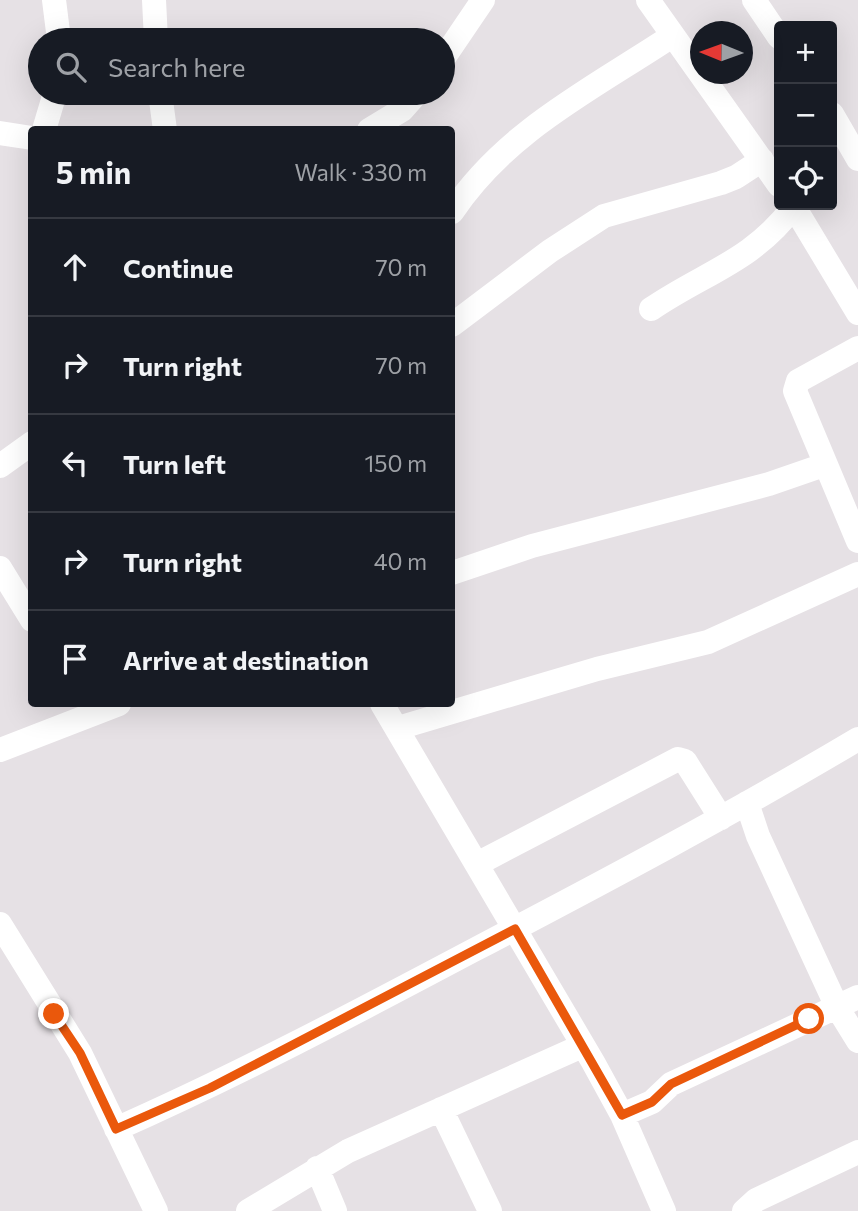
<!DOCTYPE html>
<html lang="en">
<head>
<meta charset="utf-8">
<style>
	:root { --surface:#171b24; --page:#20242c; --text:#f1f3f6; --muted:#9ea1a6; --line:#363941 }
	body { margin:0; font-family:Commissioner,sans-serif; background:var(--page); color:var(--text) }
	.controls { position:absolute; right:21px; top:21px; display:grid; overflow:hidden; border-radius:7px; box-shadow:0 7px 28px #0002 }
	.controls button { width:63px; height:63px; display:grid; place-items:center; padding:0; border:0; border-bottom:2px solid var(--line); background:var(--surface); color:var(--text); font:35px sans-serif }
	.compass { position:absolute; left:690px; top:21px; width:63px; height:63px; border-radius:50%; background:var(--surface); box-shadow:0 7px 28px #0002; rotate:271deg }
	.stop { position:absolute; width:21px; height:21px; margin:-16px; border:5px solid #ea580c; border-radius:50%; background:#fff }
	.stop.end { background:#ea580c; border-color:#fff; box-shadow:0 2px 7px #0008 }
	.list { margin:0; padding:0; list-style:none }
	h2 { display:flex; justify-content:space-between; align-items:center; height:91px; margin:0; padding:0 28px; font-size:30px }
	h2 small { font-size:23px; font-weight:400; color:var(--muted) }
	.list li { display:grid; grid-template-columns:46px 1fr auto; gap:21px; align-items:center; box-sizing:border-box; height:98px; padding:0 28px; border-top:2px solid var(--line) }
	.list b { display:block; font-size:26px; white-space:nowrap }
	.list em { font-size:23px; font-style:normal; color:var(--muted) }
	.icon { flex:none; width:38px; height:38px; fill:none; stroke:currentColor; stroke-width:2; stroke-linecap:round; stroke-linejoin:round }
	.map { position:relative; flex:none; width:858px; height:1211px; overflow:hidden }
	.search { position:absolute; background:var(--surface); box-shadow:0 7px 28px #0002; left:28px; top:28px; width:427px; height:77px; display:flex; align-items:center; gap:18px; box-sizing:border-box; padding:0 24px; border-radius:38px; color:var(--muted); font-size:26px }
	.panel { position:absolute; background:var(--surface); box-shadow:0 7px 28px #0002; left:28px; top:126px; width:427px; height:581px; border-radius:7px }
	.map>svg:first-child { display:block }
</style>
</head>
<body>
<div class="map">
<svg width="858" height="1211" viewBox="0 0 858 1211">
	<rect width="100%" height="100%" fill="#e6e1e5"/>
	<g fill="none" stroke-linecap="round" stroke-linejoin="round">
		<path stroke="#fff" stroke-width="24" d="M54,0L59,40
			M154,0L156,40
			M648,0L779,185
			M754,0L779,37
			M443,59L483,0
			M160,93L165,130
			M832,114L858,159
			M44,130L55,93
			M369,130L402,110L417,93
			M0,133L32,138
			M793,205L858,313
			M452,212C506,131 592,89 672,36
			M651,309C705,272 752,262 794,206
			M452,325L550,251L604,216L721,183L736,177L762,160
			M858,348L798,381L795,391L858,541
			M0,466L32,443
			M0,568L32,620
			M452,573L532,546L769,484L824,465
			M382,704L593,1062L622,1115L664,1211
			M398,728L597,669L708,642L858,574
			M0,750L119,704
			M747,803L758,836L837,1007L858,1041
			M477,864L678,759L685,761L721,818
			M0,924L80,1053L156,1211
			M441,1109L490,1211
			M622,1115L652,1102L671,1084L858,997
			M116,1129C238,1075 355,1013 472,951C602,883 732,814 858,739
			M317,1168L335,1211
			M248,1211L348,1151L582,1046
			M744,1211L756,1200L858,1152"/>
	</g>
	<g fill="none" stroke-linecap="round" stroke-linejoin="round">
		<path stroke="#ea580c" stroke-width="9" d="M54,1014L80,1053L116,1129L210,1088L515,929L622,1115L652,1102L671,1084L809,1019"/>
	</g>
</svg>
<div class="controls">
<button>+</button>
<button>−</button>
<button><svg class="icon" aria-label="locate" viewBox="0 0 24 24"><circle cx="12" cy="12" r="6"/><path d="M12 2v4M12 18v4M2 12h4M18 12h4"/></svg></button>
</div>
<svg class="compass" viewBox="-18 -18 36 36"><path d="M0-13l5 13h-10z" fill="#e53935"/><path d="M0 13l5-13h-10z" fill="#9ea1a6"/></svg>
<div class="stop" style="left:809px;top:1019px"></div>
<div class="stop end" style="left:54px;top:1014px"></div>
<div class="search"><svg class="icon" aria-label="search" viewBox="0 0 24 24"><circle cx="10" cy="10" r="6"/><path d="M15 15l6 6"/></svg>Search here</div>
<section class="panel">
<h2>5 min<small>Walk · 330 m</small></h2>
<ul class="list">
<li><svg class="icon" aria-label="ahead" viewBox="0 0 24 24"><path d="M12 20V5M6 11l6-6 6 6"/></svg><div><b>Continue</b></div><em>70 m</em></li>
<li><svg class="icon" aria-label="right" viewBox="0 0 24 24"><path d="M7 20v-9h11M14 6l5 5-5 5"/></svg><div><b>Turn right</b></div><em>70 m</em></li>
<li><svg class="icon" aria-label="left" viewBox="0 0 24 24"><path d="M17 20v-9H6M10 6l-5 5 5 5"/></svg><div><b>Turn left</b></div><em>150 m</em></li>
<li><svg class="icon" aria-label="right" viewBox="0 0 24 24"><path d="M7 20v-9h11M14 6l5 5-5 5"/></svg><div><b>Turn right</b></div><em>40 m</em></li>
<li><svg class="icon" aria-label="arrive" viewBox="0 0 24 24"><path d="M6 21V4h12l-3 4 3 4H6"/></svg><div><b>Arrive at destination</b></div></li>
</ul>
</section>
</div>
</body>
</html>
